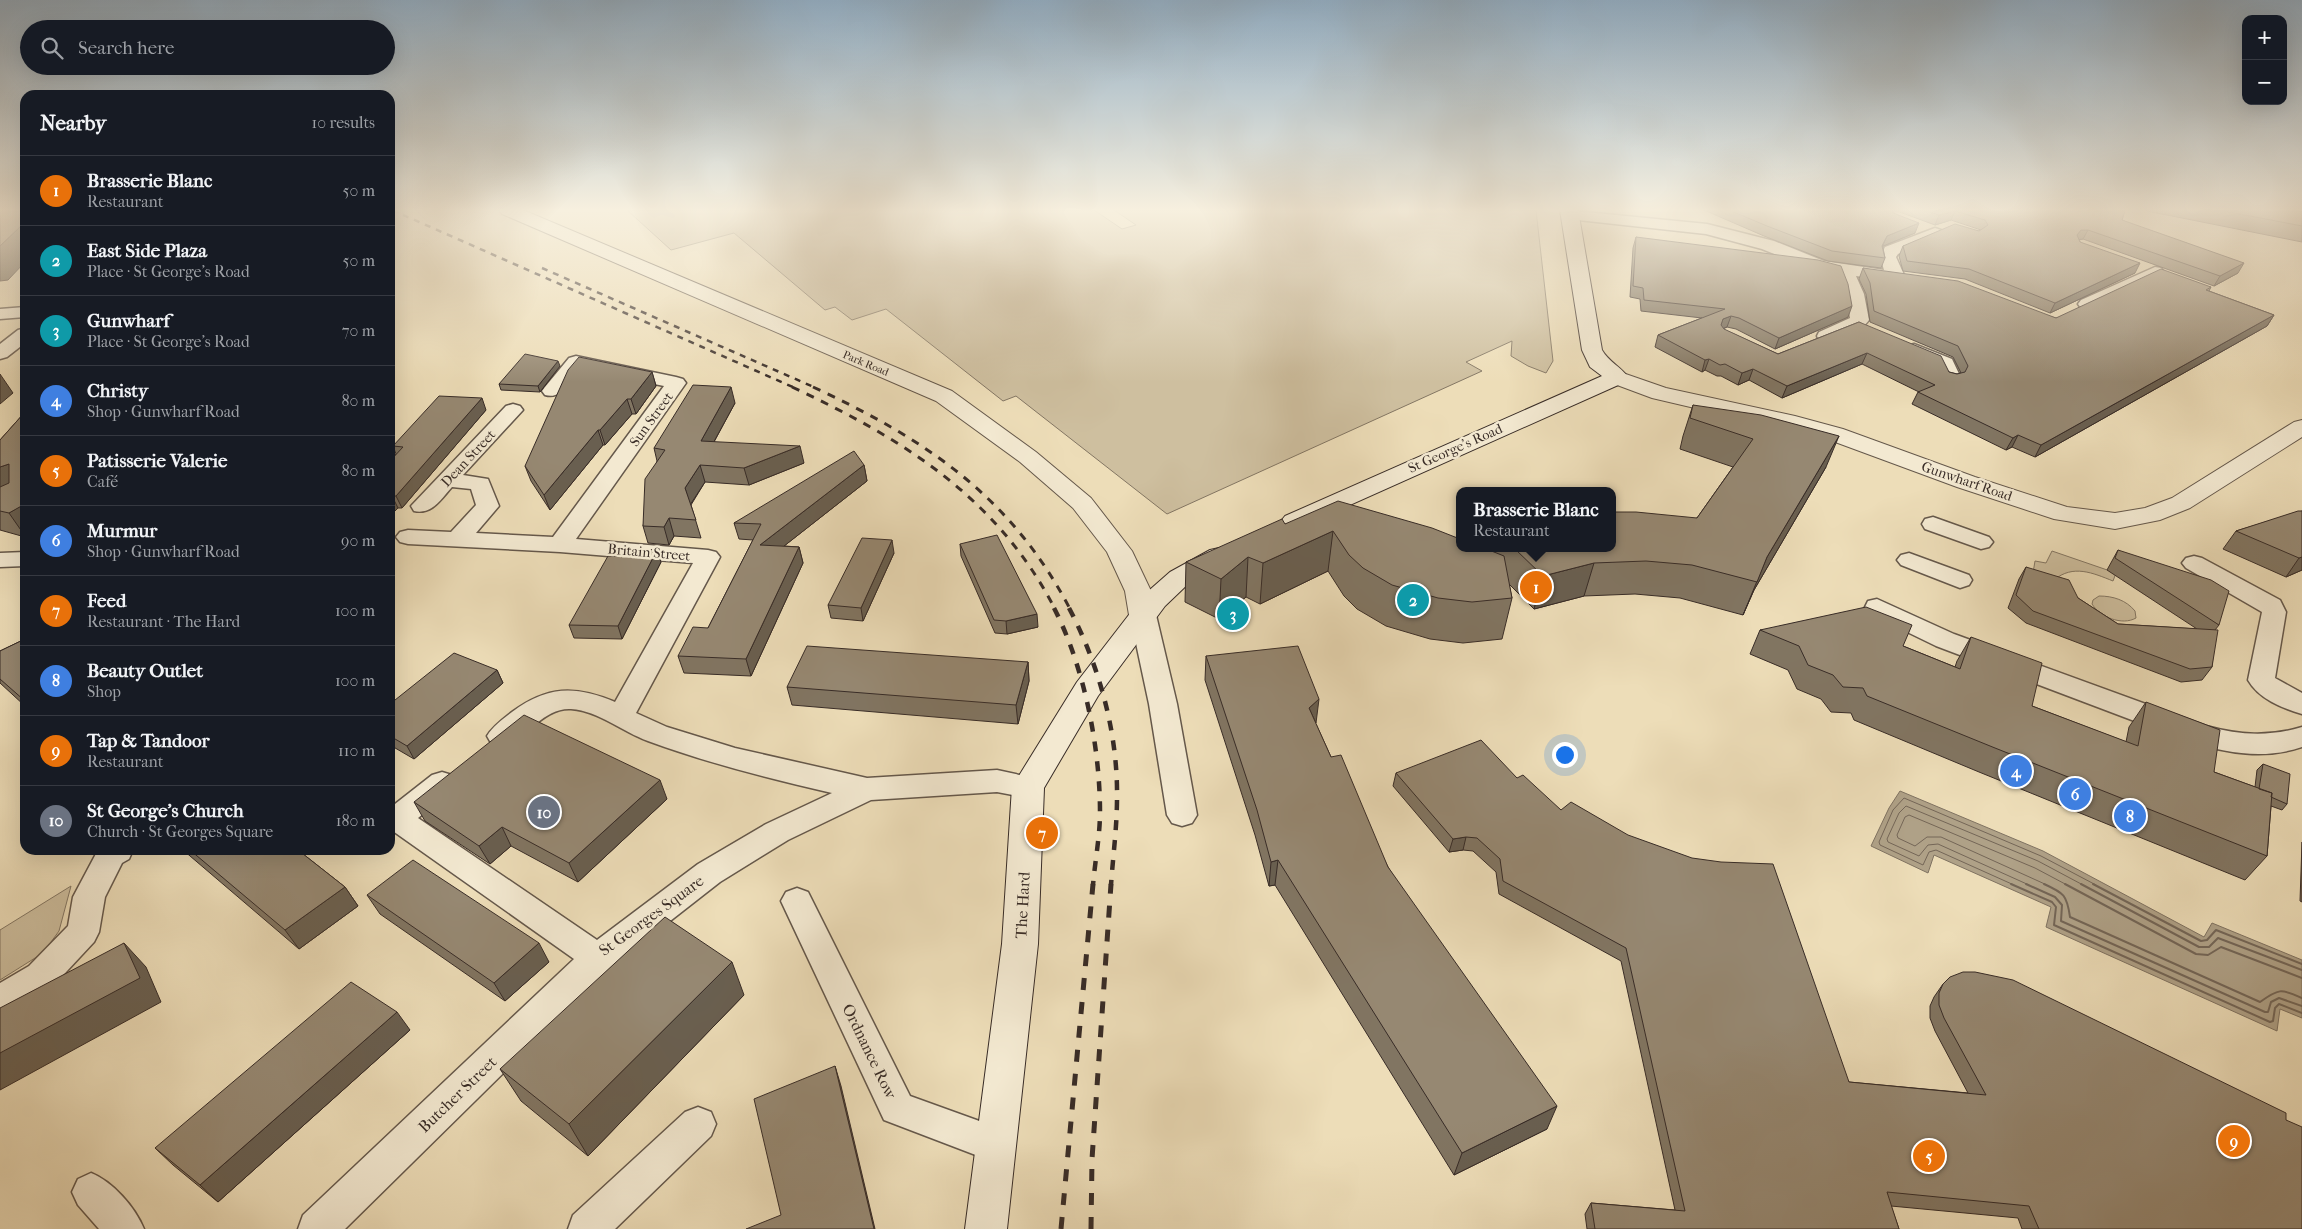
<!DOCTYPE html>
<html lang="en">
<head>
<meta charset="utf-8">
<style>
	:root { --surface:#171b24; --page:#20242c; --text:#f1f3f6; --muted:#9ea1a6; --line:#363941; --accent:#c59692 }
	body { margin:0; font-family:"IM FELL French Canon",serif; background:var(--page); color:var(--text) }
	.controls { position:absolute; right:15px; top:15px; display:grid; overflow:hidden; border-radius:10px; box-shadow:0 5px 20px #0002 }
	.controls button { width:45px; height:45px; display:grid; place-items:center; padding:0; border:0; border-bottom:1px solid var(--line); background:var(--surface); color:var(--text); font:25px sans-serif }
	.you { position:absolute; left:1564px; top:754px; width:18px; height:18px; margin:-12px; border:4px solid #fff; border-radius:50%; background:#1a73e8; box-shadow:0 0 0 8px #1a73e833 }
	.badge { display:grid; place-items:center; width:32px; height:32px; border-radius:50%; background:var(--accent); color:#fff; font-size:16px; font-weight:700 }
	.pin { position:absolute; translate:-50% -50%; border:2px solid #fff; box-shadow:0 1px 5px #0006 }
	.popup { position:absolute; left:1456px; top:487px; width:160px; height:65px; box-sizing:border-box; display:grid; place-content:center; border-radius:10px; background:var(--surface); filter:drop-shadow(0 1px 4px #0005); font-size:16px; white-space:nowrap; color:var(--muted) }
	.popup b { font-size:19px; color:var(--text) }
	.popup::after { content:''; position:absolute; left:50%; top:100%; margin-left:-10px; border:10px solid transparent; border-top-color:var(--surface) }
	.list { margin:0; padding:0; list-style:none }
	h2 { display:flex; justify-content:space-between; align-items:center; height:65px; margin:0; padding:0 20px; font-size:21px }
	h2 small { font-size:16px; font-weight:400; color:var(--muted) }
	.list li { display:grid; grid-template-columns:32px 1fr auto; gap:15px; align-items:center; box-sizing:border-box; height:70px; padding:0 20px; border-top:1px solid var(--line) }
	.list b { display:block; font-size:19px; white-space:nowrap }
	.list p { margin:0; font-size:16px; white-space:nowrap; color:var(--muted) }
	.list em { font-size:16px; font-style:normal; color:var(--muted) }
	.icon { flex:none; width:28px; height:28px; fill:none; stroke:currentColor; stroke-width:2; stroke-linecap:round; stroke-linejoin:round }
	.map { position:relative; flex:none; width:2302px; height:1229px; overflow:hidden }
	.search { position:absolute; background:var(--surface); box-shadow:0 5px 20px #0002; left:20px; top:20px; width:375px; height:55px; display:flex; align-items:center; gap:12px; box-sizing:border-box; padding:0 18px; border-radius:28px; color:var(--muted); font-size:19px }
	.panel { position:absolute; background:var(--surface); box-shadow:0 5px 20px #0002; left:20px; top:90px; width:375px; height:765px; border-radius:15px }
	.map>svg:first-child { display:block }
</style>
</head>
<body>
<div class="map">
<svg width="2302" height="1229" viewBox="0 0 2302 1229">
	<rect width="100%" height="100%" fill="#edddb8"/>
	<filter id="stains"><feTurbulence type="fractalNoise" baseFrequency=".004" numOctaves="4"/><feColorMatrix values="0 0 0 0 .2 0 0 0 0 .09 0 0 0 0 .02 0 0 0 .5 -.17"/></filter>
	<radialGradient id="worn" r=".72"><stop offset=".6" stop-color="#630" stop-opacity="0"/><stop offset="1" stop-color="#630" stop-opacity=".3"/></radialGradient>
	<path fill="#cebf9f" stroke="#837663" d="M627,210H1094L1122,229L1136,225L1114,210H1536L1553,361L1546,373L1528,366L1511,356L1512,341L1466,362L1482,371L1167,514L1016,396L1003,401L886,309L852,320L835,307L825,310L734,233L671,250Z
		M2052,551L2116,573L2113,581C2093,573 2073,564 2054,580L2033,573L2035,561L2046,563Z
		M2099,596C2113,596 2126,600 2135,611L2136,618C2122,626 2100,617 2092,604L2093,600Z
		M71,886L59,931L43,953L0,980V930Z"/>
	<path fill="#afa187" stroke="#7f7261" d="M1900,791L2043,851L2204,937L2212,923L2302,960V1018L2280,1009L2277,1031L2046,927L2051,907L1934,855L1928,873L1871,846L1889,808Z"/>
	<g fill="none" stroke-linecap="round" stroke-linejoin="round">
		<path stroke="#746657" stroke-width="1" d="M2014,885L1936,850L1929,852L1923,865L1880,845L1879,842L1893,810L1904,798L2041,856L2096,885
			M2029,885L1938,844L1928,845L1919,856L1888,842L1887,839L1899,813L1906,806L2038,861L2083,885
			M2047,885L1941,837H1927L1915,846L1898,838L1897,835L1905,817L1909,815L2035,868L2067,885"/>
		<path stroke="#746657" stroke-width="2" d="M2011,884L2052,902L2056,907L2054,925L2270,1022L2273,1021L2275,1008L2279,1004L2302,1013
			M2026,884L2055,897L2062,905L2061,921L2265,1012H2268L2271,1002L2279,998L2302,1006
			M2044,884C2064,893 2067,895 2070,917L2260,1002C2278,989 2281,988 2302,998
			M2065,884L2196,954L2208,955L2221,947L2302,978
			M2081,884L2199,947H2209L2218,938L2302,970
			M2093,884L2201,941L2207,940L2216,930L2302,964"/>
		<g stroke="#65584b" stroke-width="3">
			<path id="minor" d="M1565,210L1707,224L1774,241L1824,261L1884,270L1880,257L1885,247L1935,228L1941,230L1943,233L1941,236L1898,254L1896,257L1905,277L1902,281L1895,282L1856,276L1864,294L1869,320C1861,332 1833,343 1819,340L1817,336L1819,332L1850,318L1846,294L1837,274L1814,270L1762,249L1706,234L1569,219L1563,217L1561,214Z
				M2155,267L2161,268L2164,272L2161,276L2093,308H2081L2078,304L2081,300Z
				M25,307V317L0,319V309Z
				M25,328V343L7,357L0,359V344L18,330Z
				M1914,344L1952,359L1961,378L1958,382L1951,384L1944,382L1937,366L1907,354L1904,350L1907,346Z
				M576,356L676,377L683,379L686,383L576,539L708,550L716,552L720,557L636,713L667,727L735,748L867,778L997,770L1038,779L1042,787L1038,795L1028,798L997,792L871,800L788,840L720,882L610,968L345,1229H298L303,1215L574,959L390,829V803L395,804L432,775L442,772L452,775L456,783L452,791L418,818L597,940L698,864L766,824L832,793C770,779 708,763 648,741C623,732 599,711 571,709C538,707 521,752 491,743L487,736C493,726 503,719 512,712C547,686 575,685 615,702L693,563L560,552L408,544L400,542L396,537L400,532L408,530L451,532L476,505L471,489L452,487C441,499 432,515 414,511L411,506L506,406L513,404L520,406L523,410L463,475L488,479L499,506L476,533L553,537L664,386L581,369C571,381 562,400 545,395L542,391L545,387L569,358Z
				M1933,517L1989,537L1993,542L1989,547L1981,549L1925,529L1922,524L1925,519Z
				M25,552V566L0,567V553Z
				M1909,553L1969,575L1972,580L1969,585L1960,588L1901,565L1897,560L1901,555Z
				M2194,556L2202,558L2280,600L2286,612L2275,678L2302,693V714C2282,708 2259,699 2248,680L2262,612L2186,568L2182,563L2186,558Z
				M1877,599L1954,634L2206,726C2239,735 2269,737 2302,727V747C2264,760 2227,753 2190,742L1936,646L1868,613L1865,607L1868,601Z
				M1143,607L1152,609L1156,615L1177,704L1197,815L1192,823L1182,826L1172,823L1167,815L1149,704L1130,615L1134,609Z
				M98,850H133L129,859L122,863L105,897L99,932L94,942L53,986L12,1012L0,1016V983L29,966L68,926L73,897Z
				M797,888L808,892L910,1096L1007,1131L1012,1144L1007,1157L994,1162L884,1120L781,901L786,892Z
				M698,1107L711,1112L716,1124L711,1136L615,1229H568L573,1215L685,1112Z
				M91,1173C113,1182 135,1207 144,1229H99L78,1205L72,1192L78,1179Z"/>
		</g>
		<g stroke="#65584b" stroke-width="2">
			<path id="tertiary" d="M499,210H523L952,391L1036,452L1091,498L1132,551L1151,591L1157,615L1153,621L1143,624L1133,621L1129,615L1125,591L1107,552L1073,508L1020,462L936,401L502,214Z
				M1617,371L1666,388L1795,416L1843,429L1975,477L2067,507L2115,513L2145,508L2172,498L2294,422L2302,420V437L2190,508L2160,520L2115,529L2054,519L1957,487L1827,439L1652,398L1609,382L1606,377L1609,372Z"/>
		</g>
		<g stroke="#382c27" stroke-width="2">
			<path id="secondary" d="M1560,210H1578L1602,350C1609,362 1620,366 1628,377L1625,382L1303,526L1294,529L1285,526L1281,521L1285,516L1602,376L1590,367L1582,350Z
				M1219,548L1228,550L1232,556L1228,562L1188,584L1165,606L1098,696L1044,788L1038,944L1007,1229H965L1002,944L1012,787L1077,682L1145,594L1170,572L1210,550Z"/>
		</g>
		<use href="#minor" fill="#f3e9d1" fill-rule="evenodd"/>
		<use href="#tertiary" fill="#f3e9d1" fill-rule="evenodd"/>
		<use href="#secondary" fill="#f3e9d1" fill-rule="evenodd"/>
		<path stroke="#382c27" stroke-width="2.5" stroke-dasharray="6 6" stroke-linecap="butt" d="M392,210L795,388
			M542,268L816,388"/>
		<path stroke="#382c27" stroke-width="3" stroke-dasharray="8 8" stroke-linecap="butt" d="M792,387C903,439 997,497 1055,609
			M813,387C925,439 1011,496 1070,609"/>
		<path stroke="#382c27" stroke-width="4.5" stroke-dasharray="10 10" stroke-linecap="butt" d="M1054,608C1084,666 1100,747 1100,812C1100,836 1095,861 1093,885
			M1069,608C1099,665 1118,733 1117,798C1117,827 1113,856 1111,885"/>
		<path stroke="#382c27" stroke-width="5" stroke-dasharray="12 12" stroke-linecap="butt" d="M1061,1229L1093,884
			M1091,1229L1092,1159L1111,884"/>
	</g>
	<path fill="#817562" stroke="#382c27" d="M1704,210H2125L2122,220L2238,273L2214,286L2083,239L2079,240L2080,242L2135,273L2050,313L1965,279L1903,271L1899,256L1903,246L1979,231L1981,230L1951,220L1935,225L1897,211L1893,212L1915,233L1883,246V248L1885,258L1881,268L1828,261L1764,236Z
		M2147,210H2302V242L2147,211Z
		M1636,237L1848,317L1775,349L1736,329L1727,327L1723,329L1778,354L1859,322L1949,372L1957,374L1961,373L1953,357L1870,322L1866,294L1859,279L1863,268L2056,318L2211,287L2209,291L2274,315L2267,326L2035,457L2012,447L2006,450L1912,404L1918,392H1919L1862,364L1782,398L1749,380L1738,385L1721,376H1717L1705,370L1702,372L1655,347L1658,335L1702,318L1641,311L1640,299L1630,297L1633,248Z
		M560,366L540,392L501,390L499,384Z
		M652,372L656,386L636,414H632L605,445H603L550,510L531,481L525,466Z
		M735,403L714,442L804,463L749,485L705,482L691,505L701,538L674,536L669,545L648,543L643,526L657,461L654,448Z
		M1693,405L1826,467L1754,590L1743,615L1680,598L1635,594L1584,596L1534,609L1509,584L1512,598L1502,639L1463,643L1430,639L1386,626L1357,609L1344,596L1328,571L1260,604L1246,597L1219,619L1185,602L1186,562L1285,524L1491,551V548H1612L1697,518L1733,467L1680,449L1683,436Z
		M486,410L402,508H398L395,511H390V461L396,454L393,446Z
		M25,412V537L0,530V440Z
		M864,465L867,481L784,546L799,547L803,563L751,676L684,673L678,656L708,628L753,540L739,539L734,523Z
		M2302,511V570L2286,577L2223,549L2236,531Z
		M960,544L1038,627L1007,634L995,633L961,556Z
		M2118,550L2219,625L2215,630L2212,667L2202,680L2181,682L2026,623L2008,608L2019,579L2026,567L2078,598L2118,624L2197,629L2107,570Z
		M894,553L863,621L831,618L828,605Z
		M661,562L622,639L574,638L569,625Z
		M1760,630L1903,646L1955,667L1957,661L1971,637L2032,706L2126,742L2129,727L2146,702L2214,772L2255,787L2257,770L2263,764L2287,804L2282,810L2271,806L2267,856L2245,880L1979,772L1854,720L1851,713L1831,712L1821,699L1797,689L1788,670L1750,654Z
		M25,639V706L0,683V651Z
		M1206,656L1316,724L1331,757L1388,867L1547,1129L1454,1175L1275,885L1269,886L1255,835L1205,680Z
		M1028,662L1029,681L1018,724L792,705L787,687Z
		M497,670L503,683L414,759L390,745V704Z
		M1396,773L1517,778L1849,1082L1968,1093L1935,1031L1930,1018V1006L1934,997L1943,984L2286,1120L2302,1229H2022L2018,1218L1891,1206L1899,1229H1587L1585,1214L1591,1203L1675,1210L1621,961L1499,894L1496,872L1473,851L1463,850L1449,852L1393,786Z
		M667,799L578,882L511,846L490,864L425,821L414,802Z
		M2302,842V902L2300,901Z
		M183,850H298L345,887L358,906L299,949Z
		M367,895L549,962L505,1001L380,914Z
		M744,995L588,1156L521,1101L500,1069Z
		M410,1030L218,1202L173,1165L155,1148Z"/>
	<path fill="#695f50" stroke="#382c27" d="M1955,211L1951,220L1935,225L1939,215Z
		M25,222V262L8,280L0,281V246Z
		M1919,223L1915,233L1883,246L1878,256L1887,236Z
		M2081,230H2088L2083,239L2076,240L2077,235Z
		M2140,263L2135,273L2050,313L2055,303Z
		M2244,263L2238,273L2214,286L2220,276Z
		M1852,306L1848,317L1846,318L1775,349L1779,338Z
		M2274,315L2267,326L2035,457L2041,445Z
		M1731,316L1727,327L1719,330L1723,319Z
		M1867,353L1862,364L1782,398L1787,386Z
		M1709,359L1705,370L1702,372L1705,360Z
		M558,361L560,366L540,392L538,386Z
		M1753,369L1749,380L1738,385L1742,373Z
		M652,372L656,386L636,414L631,399Z
		M0,374L13,393L0,404Z
		M731,387L735,403L705,458L701,441Z
		M482,398L486,410L402,508L396,496Z
		M627,399L632,414L605,445L600,430Z
		M598,430L603,445L550,510L544,495Z
		M2018,435L2012,447L2006,450L2013,438Z
		M1839,436L1826,467L1754,590L1743,615L1767,557Z
		M800,446L804,463L749,485L744,468Z
		M9,464L25,487L0,489V467Z
		M700,465L705,482L690,505L685,488Z
		M864,465L867,481L765,561L760,545Z
		M392,496L398,508L395,511L390,501V498Z
		M24,504L25,506V536L9,513Z
		M669,518L674,536L669,545L664,527Z
		M1333,531L1328,571L1260,604L1263,563Z
		M892,540L894,553L863,621L861,608Z
		M799,547L803,563L751,676L746,659Z
		M657,550L661,562L622,639L618,626Z
		M1248,557L1246,597L1219,619L1221,579Z
		M2302,557V570L2286,577L2299,558Z
		M1594,563L1584,596L1534,609L1543,576Z
		M1037,614L1038,627L1007,634L1006,621Z
		M1028,662L1029,681L1018,724L1016,705Z
		M497,670L503,683L414,759L407,746Z
		M1319,699L1316,723L1309,708Z
		M660,780L667,799L578,882L569,863Z
		M502,827L511,846L490,864L479,846Z
		M1466,837L1463,850L1449,852L1453,839Z
		M1278,860L1275,885L1269,886L1271,862Z
		M345,887L358,906L299,949L285,930Z
		M124,943L146,967L161,1002L0,1090V1053Z
		M539,943L549,962L505,1001L494,983Z
		M732,962L744,995L588,1156L569,1124Z
		M397,1012L410,1030L218,1202L200,1185Z
		M835,1066L841,1086L875,1229H874Z
		M1557,1106L1547,1129L1454,1175L1462,1153Z"/>
	<path fill="#968872" stroke="#382c27" d="M0,210H25V222L0,246Z
		M1729,210H1892L1893,213L1919,223L1887,236L1882,246L1885,258L1832,251L1767,226Z
		M1924,210H2125L2122,220L2244,263L2220,276L2088,230H2081L2077,235L2080,242L2140,263L2055,303L1969,269L1907,261L1903,246L1955,224L1979,231L1988,225L1985,220L1955,211L1939,215Z
		M2219,210H2294L2302,212V226Z
		M1636,237L1818,260L1841,266L1848,284L1852,306L1850,307L1779,338L1739,318L1731,316L1723,319L1721,325L1724,329L1778,354L1859,322L1941,356L1949,372L1957,374L1965,372L1968,366L1958,346L1874,311L1870,283L1863,268L1958,281L2056,318L2161,269L2211,287L2206,290L2274,315L2041,445L2018,435L2013,438L1918,392L1935,385L1867,353L1787,386L1753,369L1742,373L1725,364L1720,365L1709,359L1705,360L1658,335L1725,309L1644,300L1643,288L1633,286Z
		M525,354L558,361L538,386L499,384Z
		M579,357L652,372L631,399H627L600,430H598L544,495L525,466L568,370Z
		M693,385L731,387L701,441L800,446L744,468L700,465L685,488L696,520L669,518L664,527L643,526L645,479L665,450L654,448Z
		M439,396L482,398L396,496H392L390,498V461L403,447L393,446Z
		M1693,405L1761,415L1839,436L1767,557L1757,582L1692,565L1646,561L1594,563L1543,576L1514,548H1612V512H1636L1697,518L1753,439L1690,418Z
		M25,412V504L9,513L0,511V487L9,483V464L0,467V440Z
		M854,451L864,465L760,545L799,547L746,659L678,656L693,627L708,628L761,524L734,523Z
		M1338,501L1432,528L1460,539V548H1484L1504,556L1512,598L1472,602L1438,598L1392,585L1363,568L1349,555L1333,531L1263,563L1248,557L1221,579L1186,562L1282,519L1285,524Z
		M2298,511H2302V557L2299,558L2236,531Z
		M997,535L1037,614L1006,621L994,620L960,544Z
		M862,538L892,540L861,608L828,605Z
		M643,549L657,550L618,626L569,625L608,556H643Z
		M2118,550L2211,580L2229,591L2219,625L2115,558Z
		M2026,567L2069,580L2078,598L2118,624L2218,630L2212,667L2190,669L2033,611L2016,595Z
		M1866,607L1912,625L1903,646L1960,669L1971,637L2042,663L2032,706L2138,746L2146,702L2220,730L2214,772L2272,793L2267,856L1995,748L1867,696L1863,688L1843,687L1833,675L1808,665L1799,646L1760,630Z
		M25,639V701L0,679V651Z
		M807,646L1028,662L1016,705L787,687Z
		M1298,646L1319,699L1309,708L1331,757L1341,755L1388,867L1557,1106L1462,1153L1278,860L1271,862L1257,810L1206,656Z
		M454,653L497,670L407,746L390,736V704Z
		M524,715L660,780L569,863L502,827L479,846L414,802Z
		M1481,740L1517,778L1523,775L1561,810L1571,802L1628,835L1692,858L1721,862L1773,864L1849,1082L1986,1095L1944,1018L1939,1005V993L1943,984L1950,977L1963,972H1975L2013,980L2286,1113V1120L2302,1127V1229H2039L2029,1206L1887,1192L1899,1229H1595L1591,1203L1685,1211L1626,948L1503,881L1500,859L1477,838L1466,837L1453,839L1396,773Z
		M2263,764L2290,774L2287,804L2271,797L2272,793L2259,789Z
		M190,850H298L345,887L285,930Z
		M413,860L539,943L494,983L367,895Z
		M665,917L732,962L569,1124L500,1069Z
		M124,943L140,978L0,1053V1008Z
		M351,982L397,1012L200,1185L155,1148Z
		M835,1066L874,1229H746L781,1215L754,1099Z"/>
	<linearGradient id="sky" x2="0" y2="1"><stop stop-color="#91acc1"/><stop offset="0.55" stop-color="#f7f0df"/><stop offset="1" stop-color="#f7f0df" stop-opacity="0"/></linearGradient>
	<rect width="2302" height="382" fill="url(#sky)"/>
	<g text-anchor="middle" stroke-width="5" stroke-linejoin="round" paint-order="stroke">
		<g font-size="11" fill="#382c27" stroke="#f3e9d1">
			<text transform="translate(866 363) rotate(23)" y="4">Park Road</text>
		</g>
		<g font-size="14" fill="#382c27" stroke="#f3e9d1">
			<text transform="translate(651 419) rotate(-54)" y="5">Sun Street</text>
			<text transform="translate(1455 448) rotate(-24)" y="5">St George's Road</text>
			<text transform="translate(468 458) rotate(-47)" y="5">Dean Street</text>
			<text transform="translate(1967 481) rotate(19)" y="5">Gunwharf Road</text>
			<text transform="translate(649 552) rotate(5)" y="5">Britain Street</text>
		</g>
		<g font-size="16" fill="#382c27" stroke="#f3e9d1">
			<text transform="translate(1022 905) rotate(-87)" y="6">The Hard</text>
			<text transform="translate(651 915) rotate(-36)" y="6">St Georges Square</text>
			<text transform="translate(870 1051) rotate(64)" y="6">Ordnance Row</text>
			<text transform="translate(457 1094) rotate(-44)" y="6">Butcher Street</text>
		</g>
	</g>
	<rect width="100%" height="100%" filter="url(#stains)"/>
	<rect width="100%" height="100%" fill="url(#worn)"/>
</svg>
<div class="controls">
<button>+</button>
<button>−</button>
</div>
<div class="you"></div>
<div class="pin badge" style="left:1536px;top:587px;background:#e8710a">1</div>
<div class="popup"><b>Brasserie Blanc</b>Restaurant</div>
<div class="pin badge" style="left:1413px;top:600px;background:#0f9aa8">2</div>
<div class="pin badge" style="left:1233px;top:614px;background:#0f9aa8">3</div>
<div class="pin badge" style="left:2016px;top:771px;background:#3f7fe0">4</div>
<div class="pin badge" style="left:1929px;top:1156px;background:#e8710a">5</div>
<div class="pin badge" style="left:2075px;top:794px;background:#3f7fe0">6</div>
<div class="pin badge" style="left:1042px;top:833px;background:#e8710a">7</div>
<div class="pin badge" style="left:2130px;top:816px;background:#3f7fe0">8</div>
<div class="pin badge" style="left:2234px;top:1141px;background:#e8710a">9</div>
<div class="pin badge" style="left:544px;top:812px;background:#6b7280">10</div>
<div class="search"><svg class="icon" aria-label="search" viewBox="0 0 24 24"><circle cx="10" cy="10" r="6"/><path d="M15 15l6 6"/></svg>Search here</div>
<section class="panel">
<h2>Nearby<small>10 results</small></h2>
<ul class="list">
<li><span class="badge" style="background:#e8710a">1</span><div><b>Brasserie Blanc</b><p>Restaurant</p></div><em>50 m</em></li>
<li><span class="badge" style="background:#0f9aa8">2</span><div><b>East Side Plaza</b><p>Place · St George's Road</p></div><em>50 m</em></li>
<li><span class="badge" style="background:#0f9aa8">3</span><div><b>Gunwharf</b><p>Place · St George's Road</p></div><em>70 m</em></li>
<li><span class="badge" style="background:#3f7fe0">4</span><div><b>Christy</b><p>Shop · Gunwharf Road</p></div><em>80 m</em></li>
<li><span class="badge" style="background:#e8710a">5</span><div><b>Patisserie Valerie</b><p>Café</p></div><em>80 m</em></li>
<li><span class="badge" style="background:#3f7fe0">6</span><div><b>Murmur</b><p>Shop · Gunwharf Road</p></div><em>90 m</em></li>
<li><span class="badge" style="background:#e8710a">7</span><div><b>Feed</b><p>Restaurant · The Hard</p></div><em>100 m</em></li>
<li><span class="badge" style="background:#3f7fe0">8</span><div><b>Beauty Outlet</b><p>Shop</p></div><em>100 m</em></li>
<li><span class="badge" style="background:#e8710a">9</span><div><b>Tap &amp; Tandoor</b><p>Restaurant</p></div><em>110 m</em></li>
<li><span class="badge" style="background:#6b7280">10</span><div><b>St George's Church</b><p>Church · St Georges Square</p></div><em>180 m</em></li>
</ul>
</section>
</div>
</body>
</html>
